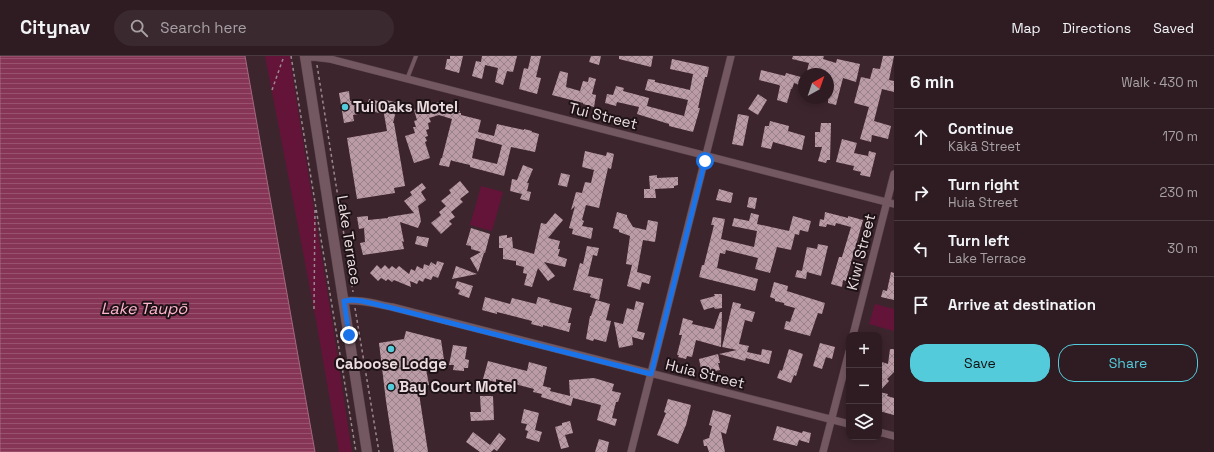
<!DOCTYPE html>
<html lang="en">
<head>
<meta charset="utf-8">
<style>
	:root { --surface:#2e1c22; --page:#3a292f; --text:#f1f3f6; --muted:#a7a1a5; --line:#493a40; --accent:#53cbdb }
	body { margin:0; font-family:"Space Grotesk",sans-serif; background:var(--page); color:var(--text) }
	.controls { position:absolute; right:12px; bottom:12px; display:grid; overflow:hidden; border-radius:8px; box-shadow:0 2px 10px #0003 }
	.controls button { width:36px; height:36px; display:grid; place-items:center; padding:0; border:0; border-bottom:1px solid var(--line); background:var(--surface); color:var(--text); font:20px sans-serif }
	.compass { position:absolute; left:798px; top:12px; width:36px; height:36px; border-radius:50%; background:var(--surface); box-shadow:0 2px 10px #0003; rotate:40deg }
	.stop { position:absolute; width:12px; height:12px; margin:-9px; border:3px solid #1a73e8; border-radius:50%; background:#fff }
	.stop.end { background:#1a73e8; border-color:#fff; box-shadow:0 1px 4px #0008 }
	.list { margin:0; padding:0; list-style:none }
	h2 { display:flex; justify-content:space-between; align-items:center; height:52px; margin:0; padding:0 16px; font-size:17px }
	h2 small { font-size:13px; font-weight:400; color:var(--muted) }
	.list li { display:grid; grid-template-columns:26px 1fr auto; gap:12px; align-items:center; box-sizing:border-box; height:56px; padding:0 16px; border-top:1px solid var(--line) }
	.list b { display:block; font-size:15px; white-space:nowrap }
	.list p { margin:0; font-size:13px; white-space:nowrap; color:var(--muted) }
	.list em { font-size:13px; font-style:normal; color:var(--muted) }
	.actions { display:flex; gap:8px; padding:12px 16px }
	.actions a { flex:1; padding:9px 0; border:1px solid var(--accent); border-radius:16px; text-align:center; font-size:14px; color:var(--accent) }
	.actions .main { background:var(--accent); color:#111 }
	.icon { flex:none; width:22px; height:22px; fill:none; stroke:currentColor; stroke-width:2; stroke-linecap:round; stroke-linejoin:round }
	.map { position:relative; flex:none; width:894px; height:396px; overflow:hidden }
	header { display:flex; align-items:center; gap:24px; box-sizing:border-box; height:56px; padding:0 20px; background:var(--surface); border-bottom:1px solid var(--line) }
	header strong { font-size:19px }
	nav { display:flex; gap:22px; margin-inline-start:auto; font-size:14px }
	.search { width:280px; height:36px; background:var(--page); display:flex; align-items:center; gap:10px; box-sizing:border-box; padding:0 14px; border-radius:22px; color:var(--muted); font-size:15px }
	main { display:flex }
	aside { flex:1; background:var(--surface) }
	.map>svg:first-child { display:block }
</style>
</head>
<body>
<header>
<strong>Citynav</strong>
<div class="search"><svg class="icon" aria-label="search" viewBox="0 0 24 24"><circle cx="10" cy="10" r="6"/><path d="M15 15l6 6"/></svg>Search here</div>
<nav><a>Map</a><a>Directions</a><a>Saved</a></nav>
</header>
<main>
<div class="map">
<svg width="894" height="396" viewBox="0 0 894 396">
	<defs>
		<pattern id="water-rules" width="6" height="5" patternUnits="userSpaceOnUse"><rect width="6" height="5" fill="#873556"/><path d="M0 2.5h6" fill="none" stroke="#98526e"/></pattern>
		<pattern id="building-cross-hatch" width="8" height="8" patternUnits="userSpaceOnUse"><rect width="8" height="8" fill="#bb9ca6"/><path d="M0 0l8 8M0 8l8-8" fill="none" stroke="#988188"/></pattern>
	</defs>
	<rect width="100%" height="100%" fill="#3d252d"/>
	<path fill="#641439" d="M265,0H290L294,29L334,277L352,396H339L314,253Z
		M481,130L503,136L492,175L470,169Z
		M875,248L894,253V275L869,268Z"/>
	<path fill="url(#water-rules)" stroke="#a5677f" d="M0,0H245L315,396H0Z"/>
	<path fill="url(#building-cross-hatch)" fill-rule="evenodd" d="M450,0H463L459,17L445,13L447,3H450Z
		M482,0H517L513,16L507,15L503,29L495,26L498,12L485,9L482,23L472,20L476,5L481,6Z
		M531,0H541L536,21L541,22L537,38L519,33L524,12L528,13Z
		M591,0H601L599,9L589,6Z
		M619,0H653L651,11L619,3Z
		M793,0H824L823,3L836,7L837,3L860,8L856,26L843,22L836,49L828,47V33L831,20L828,18L817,16L816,17L807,15L809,7L792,3Z
		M883,0H894L889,24L894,25V36L882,33L874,65L891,70L888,83L872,79L871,86L860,83L869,51L854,47L861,21L870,23L873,12L880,13Z
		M672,3L709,11L707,21H705L698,52H700L693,76L669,70V68L637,58L639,51L617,46L616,50L605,47L607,38L613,39L616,30L624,32L623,35L649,42L647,50L684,60L688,44L645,34L648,23L655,24V26L690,34L693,18L670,13Z
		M761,14L785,20L786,17L801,21L799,29L794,27L792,33H791L787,47L777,44L780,30L779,29L759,24Z
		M560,15L568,17L566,31L580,35L583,25L588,26L589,21L596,23L592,38L596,39L594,51L583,48V47L552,39Z
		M349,35L350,45L355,44L358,58L353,59L354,65L344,67L339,37Z
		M758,38L767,44L758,59L748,53Z
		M369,43L382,46V43L398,47L393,67H394L405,130L394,132L395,137L357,143L347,82L387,75L384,58L366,54Z
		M439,46L446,48L445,52L460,55L459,57H461V59L481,64L478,76L494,80L497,68L524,74V73L532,75V76L539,78L535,96L511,91L504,120L470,111V109L453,105L451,104L449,111L439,109L441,102H442L452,63L439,59L429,62L431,66L428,67L429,73L426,74L428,80L425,81L427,85L425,86L430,102L414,107L405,80L415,77L413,71H416L414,65L417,64L414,54ZM476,82L502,89L497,108L472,102Z
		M738,58L749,60L743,90L732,88Z
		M770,65L789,70L788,75L805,80L802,94L773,86L771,93L761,91L765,70H769Z
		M821,67H831L830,104H827L826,107L818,105L822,91H815V76H820Z
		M842,83L857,87L854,97L868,100L869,95L876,97L870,121L860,119L861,116L853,114L854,110L836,106Z
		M585,95L606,100L607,96L614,98L611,113L608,112L599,152L586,149L582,164L584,165L582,170L593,172L591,183L572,178L573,173L569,172L575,150L571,154L576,136L582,137L585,126L591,127L594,114L582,111Z
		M523,109L533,113L527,127H529L527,135L531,136L529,145L520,143L522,138L510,135L512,123L517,124Z
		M561,117L570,119L567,131L558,129Z
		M657,119V122L678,121V129L674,130V132L655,133L656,142H644V133H650L649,120Z
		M460,125L469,136L460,143L463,146L451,156L455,161L449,165L452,168L441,178L431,167L441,159L439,156L446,150L441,145L451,137L449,134Z
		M422,127L426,132L421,136L426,144L418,150L421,165L418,172L400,166L404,186L402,185L404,193L363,199L360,187L365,186L364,172L359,173L357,161L368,160V164L388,162V161L414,157L404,145L412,139L410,136Z
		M719,133L733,137L731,147L716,144Z
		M749,141L757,142L755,153L747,151Z
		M617,156L627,159V161L633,171L646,174L648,164L658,166L655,186L643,184L637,216L651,220L649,228L642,226L640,234L627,230L632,209L626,208L630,180L619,176V174L613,172Z
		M825,156L848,162V160L863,164L846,225L843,224L842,231L831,228L839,201H842L851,171L836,167L835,170L827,168L826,171L819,170L820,163L824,164Z
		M555,157L563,164L548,182L560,185L558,193H560L558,200L567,203L565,211L544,206L555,220L548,225L538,212L532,231L524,229L527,218L523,217L524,211L516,209V205L503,203V192H499V180L507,179V182L512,181L513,192L534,198L541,167L546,168Z
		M751,157L759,159L757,168L789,175L793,160L811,165L808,176L800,174L799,179L795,178L791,194L777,191L770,217L755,213L758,202L726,194L725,198L720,197L717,212L758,223L755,235L699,221L702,209H704L714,169H711L713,161L725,163L721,183L754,191L757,175L732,170L734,162L749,165Z
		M471,172L490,178L485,197H484L478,216L470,202L481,196L471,193V190L466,189Z
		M417,180L429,182L427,191L415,188Z
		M818,188L828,190L821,220L807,216L806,223L795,221L797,214L802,215L807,191L817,193Z
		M587,190L599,192L597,200L593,199L588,220L603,223L599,244L590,241L591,238L573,234L580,207L583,208Z
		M437,205L444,207L438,222L433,220L431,224L425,222L423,226L419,224L417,228L410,225L411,231L394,224L392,226L388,223L386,225L381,222L378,225L370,217L377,209L381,213L385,209L389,213L392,210L396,213L399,210L409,218L411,213L415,215L417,210L423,213L424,208L429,210L431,206L436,209Z
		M456,210L477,218L452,223Z
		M891,216L894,217V244L881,241L883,234L887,235Z
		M457,225L473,230L469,242L458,238L460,234L455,232Z
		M774,226L788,230L787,235L825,247L822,258L818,257L810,280L784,273L786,265L790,266L795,252L784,249V247L775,245V243L770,241Z
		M714,238H722V252L715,253L714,251L704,254L700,244L715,240Z
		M485,241L510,248L512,242L536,248L538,241L550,244L549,246L572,252L568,267H571L569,276L543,269V271L531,268L532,265L497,256V258L482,254Z
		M596,244L610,248L606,264L611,265L606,286L594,283L593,285L586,283L590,260H591Z
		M636,245L644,247L637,275L645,277L643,284L632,281L633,289L619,292L614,266L623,268L627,252L634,254Z
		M733,246L741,248L740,252L755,256L752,266L745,264L739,288L749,290L747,296L761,299L762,293L772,295L769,308L746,302L745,305L719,298L737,294L722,291Z
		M720,256H722L721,291L696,284L692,301L687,300L686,303L678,301L679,299H677L682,279H679L683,262L693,265L692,268L714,273Z
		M406,275L441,284L445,310L426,313L429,329L418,331L428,396H394L386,345L379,287L404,283Z
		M820,287L835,291L832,303L826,301L822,313L813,310Z
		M453,289L467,291L465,303L469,304L468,312H464V315L453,314L454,309H449Z
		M789,293L803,298L796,320L794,319L791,327L777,322L780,314L782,315Z
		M890,293H894V316L887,323L889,325L879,336L888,338L887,340L894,342V359L879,355V305L888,308Z
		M718,298L720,307H718L720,314L710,316L709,311L701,313L699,303Z
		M488,305L527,315L529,306L547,311L543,330L551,332L550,335L570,340L569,324L594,322L614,328L612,335L621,337L618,346H616L612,362L617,363L615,370L597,364L601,349L573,342L571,350L541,341L542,338L533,336L534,333L496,323V326L483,323Z
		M480,340H493L494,364L471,365L470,356H481Z
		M668,343L691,349L686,369L678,388L657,379L666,357L664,356Z
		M524,353L539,357L535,374L542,376L539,386L526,382L528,375L525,374L527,368L521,367Z
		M713,354L731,359L726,378L721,376L725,396H709L707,390H704L703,384L709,382L712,370L709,369Z
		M570,365L573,377L565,379L569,391L561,393L555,371L562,369V367Z
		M777,370L802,377L803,375L811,377L809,387L799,384L797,390L773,384Z
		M473,376L490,389L499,377L506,383L497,395L494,393L491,396H480L466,386Z
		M599,383L609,386L607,396H595Z"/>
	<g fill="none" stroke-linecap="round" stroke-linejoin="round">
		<g stroke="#57434a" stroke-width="4.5">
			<path id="service" d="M407,23L416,0"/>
		</g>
		<g stroke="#57434a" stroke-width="8">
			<path id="minor" d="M305,2L313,1L330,3L894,148
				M344,245C360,243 376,248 392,251L849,368
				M853,279L894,118
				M879,376L894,380
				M631,396L731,0
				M823,396L849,296"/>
		</g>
		<g stroke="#57434a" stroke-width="11">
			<path id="secondary" d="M305,0L367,396"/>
		</g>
		<path stroke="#9c898f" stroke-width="1.5" stroke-dasharray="3 3" stroke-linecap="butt" d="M291,0L356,396
			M317,9L353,236
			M272,34L284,0
			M355,252L379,396
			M314,253L315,152"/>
		<use href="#service" stroke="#745861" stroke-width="3.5"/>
		<use href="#minor" stroke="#745861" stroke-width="7"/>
		<use href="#secondary" stroke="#745861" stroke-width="10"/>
	</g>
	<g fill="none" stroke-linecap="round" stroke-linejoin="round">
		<path stroke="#1a73e8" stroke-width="5" d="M349,279L344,245L352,244L362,245L392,252L651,318L705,105"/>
	</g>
	<g fill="#53cbdb" stroke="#1d1215" stroke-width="1.5">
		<circle cx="345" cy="51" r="4"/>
		<circle cx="391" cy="293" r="4"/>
		<circle cx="391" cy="331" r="4"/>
	</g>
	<g text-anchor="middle" stroke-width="4" stroke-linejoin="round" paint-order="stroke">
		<g font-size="15" font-weight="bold" fill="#ecdce0" stroke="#1d1215" text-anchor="start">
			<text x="353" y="56">Tui Oaks Motel</text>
			<text x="391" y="313" text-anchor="middle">Caboose Lodge</text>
			<text x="399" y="336">Bay Court Motel</text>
		</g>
		<g font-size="15" fill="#ecdce0" stroke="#1d1215">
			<text transform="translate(603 60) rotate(14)" y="5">Tui Street</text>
			<text transform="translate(349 184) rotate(81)" y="5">Lake Terrace</text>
			<text transform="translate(861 196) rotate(-76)" y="5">Kiwi Street</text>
			<text transform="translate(705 318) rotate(14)" y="5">Huia Street</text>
		</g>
		<g font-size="16" font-style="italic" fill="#ffb6ce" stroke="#1d1215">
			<text x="144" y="258">Lake Taupō</text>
		</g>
	</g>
</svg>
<div class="controls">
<button>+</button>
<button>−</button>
<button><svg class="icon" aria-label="layers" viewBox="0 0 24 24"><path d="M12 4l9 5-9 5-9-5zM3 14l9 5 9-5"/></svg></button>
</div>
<svg class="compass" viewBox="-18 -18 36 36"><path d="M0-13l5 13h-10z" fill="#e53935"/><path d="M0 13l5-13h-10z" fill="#a7a1a5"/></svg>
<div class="stop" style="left:705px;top:105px"></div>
<div class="stop end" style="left:349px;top:279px"></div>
</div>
<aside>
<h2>6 min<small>Walk · 430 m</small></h2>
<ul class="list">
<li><svg class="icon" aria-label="ahead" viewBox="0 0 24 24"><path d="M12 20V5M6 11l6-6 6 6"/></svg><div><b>Continue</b><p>Kākā Street</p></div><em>170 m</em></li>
<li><svg class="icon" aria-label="right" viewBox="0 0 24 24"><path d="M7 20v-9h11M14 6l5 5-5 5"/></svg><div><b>Turn right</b><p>Huia Street</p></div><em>230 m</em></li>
<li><svg class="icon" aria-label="left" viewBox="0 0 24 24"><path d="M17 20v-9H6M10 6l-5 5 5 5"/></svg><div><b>Turn left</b><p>Lake Terrace</p></div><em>30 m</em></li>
<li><svg class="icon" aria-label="arrive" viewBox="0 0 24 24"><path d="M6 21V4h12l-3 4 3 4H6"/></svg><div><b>Arrive at destination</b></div></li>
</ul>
<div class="actions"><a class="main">Save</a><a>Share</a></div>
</aside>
</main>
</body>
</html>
